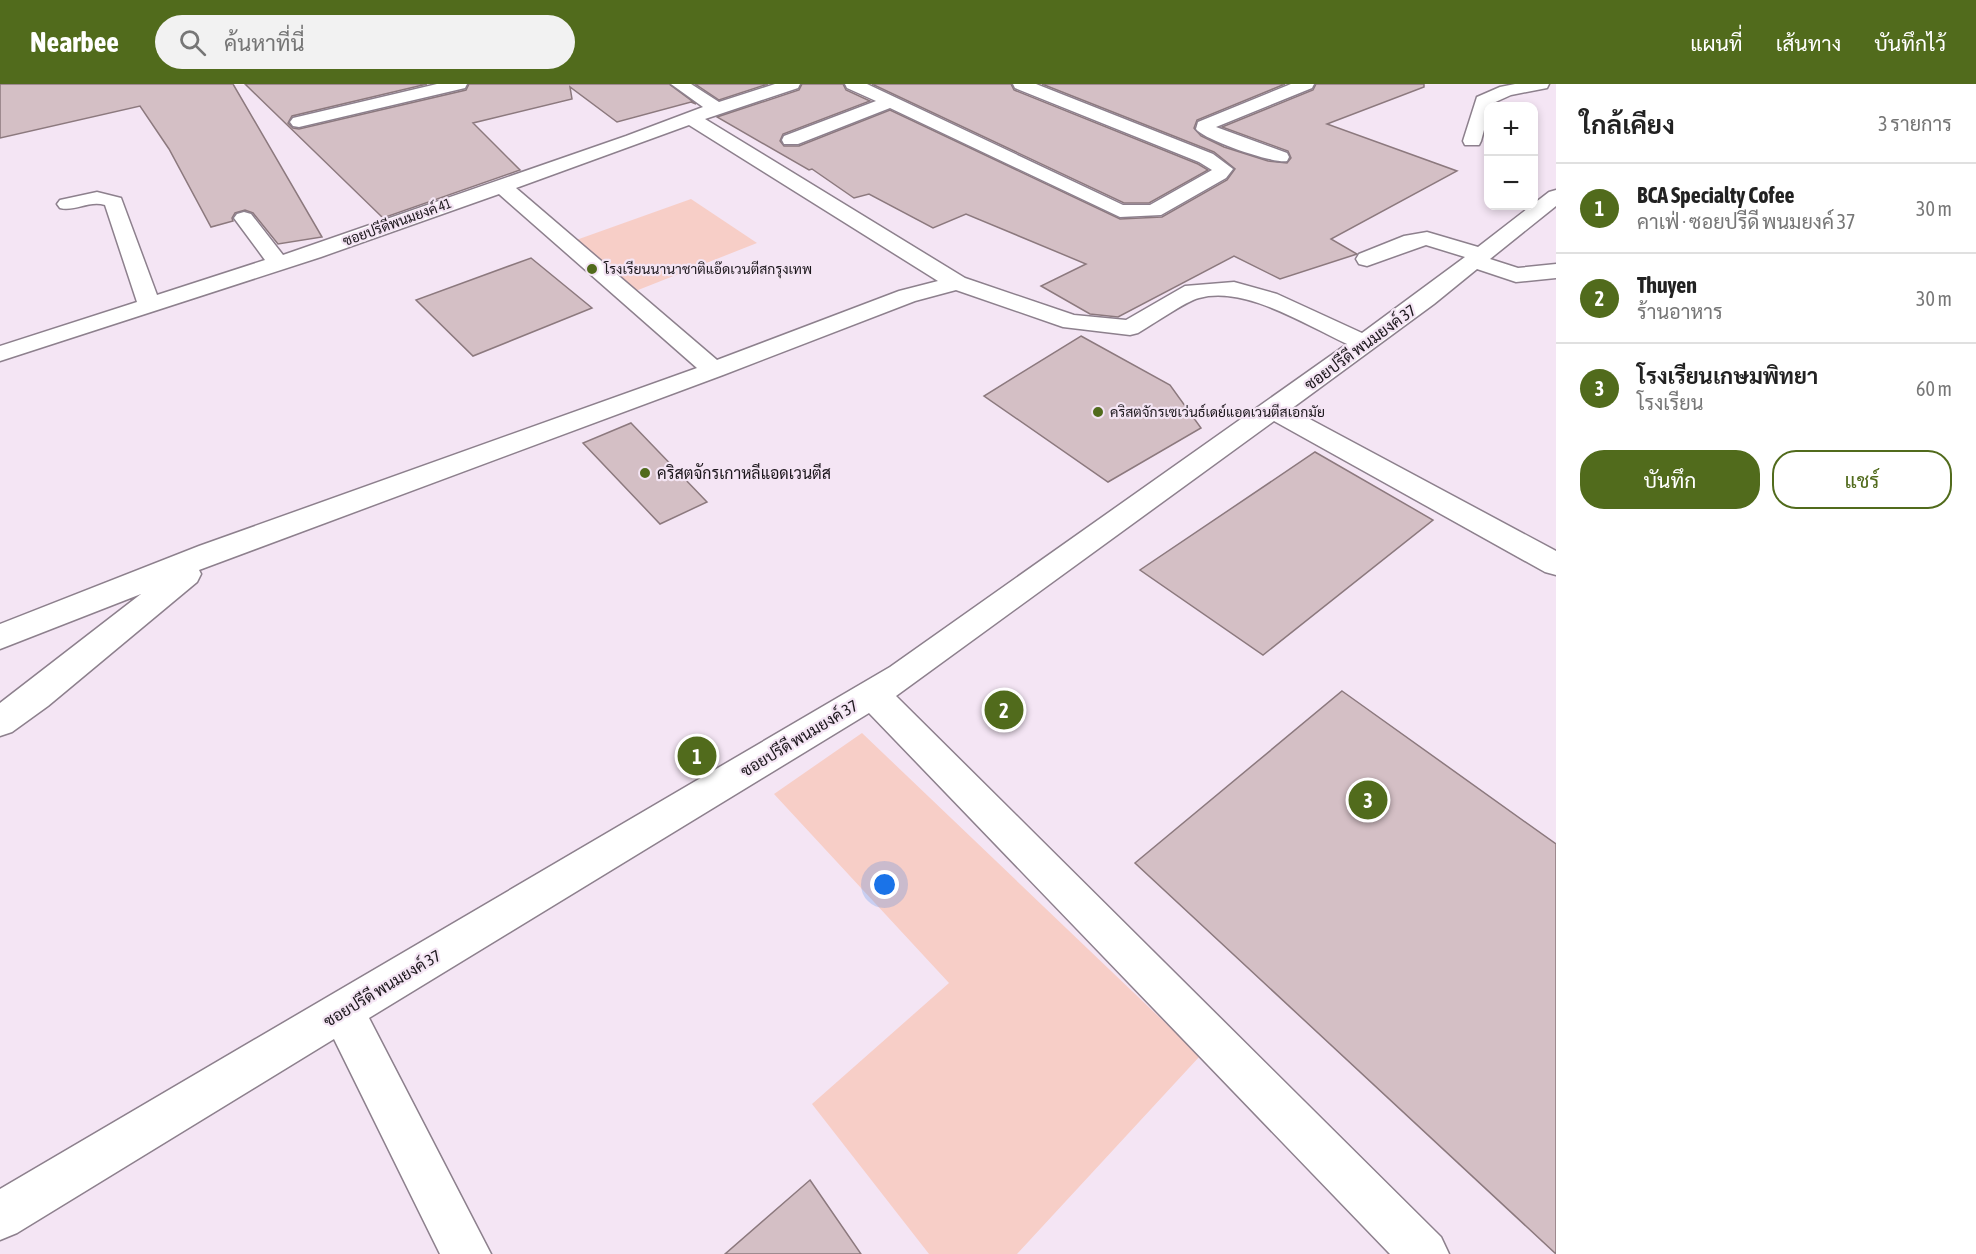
<!DOCTYPE html>
<html lang="th">
<head>
<meta charset="utf-8">
<style>
	:root { --surface:#fff; --page:#f2f2f2; --text:#222; --muted:#767676; --line:#e0e0e0; --accent:#516b1c }
	body { margin:0; font-family:"Asap Condensed",Sarabun,sans-serif; background:var(--page); color:var(--text) }
	.controls { position:absolute; right:18px; top:18px; display:grid; overflow:hidden; border-radius:12px; box-shadow:0 3px 9px #0003 }
	.controls button { width:54px; height:54px; display:grid; place-items:center; padding:0; border:0; border-bottom:2px solid var(--line); background:var(--surface); color:var(--text); font:30px sans-serif }
	.you { position:absolute; left:885px; top:801px; width:21px; height:21px; margin:-15px; border:4px solid #fff; border-radius:50%; background:#1a73e8; box-shadow:0 0 0 9px #1a73e833 }
	.badge { display:grid; place-items:center; width:39px; height:39px; border-radius:50%; background:var(--accent); color:#fff; font-size:20px; font-weight:700 }
	.pin { position:absolute; translate:-50% -50%; border:3px solid #fff; box-shadow:0 2px 6px #0006 }
	.list { margin:0; padding:0; list-style:none }
	h2 { display:flex; justify-content:space-between; align-items:center; height:78px; margin:0; padding:0 24px; font-size:26px }
	h2 small { font-size:20px; font-weight:400; color:var(--muted) }
	.list li { display:grid; grid-template-columns:39px 1fr auto; gap:18px; align-items:center; box-sizing:border-box; height:90px; padding:0 24px; border-top:2px solid var(--line) }
	.list b { display:block; font-size:22px; white-space:nowrap }
	.list p { margin:0; font-size:20px; white-space:nowrap; color:var(--muted) }
	.list em { font-size:20px; font-style:normal; color:var(--muted) }
	.actions { display:flex; gap:12px; padding:18px 24px }
	.actions a { flex:1; padding:14px 0; border:2px solid var(--accent); border-radius:24px; text-align:center; font-size:21px; color:var(--accent) }
	.actions .main { background:var(--accent); color:#fff }
	.icon { flex:none; width:33px; height:33px; fill:none; stroke:currentColor; stroke-width:2; stroke-linecap:round; stroke-linejoin:round }
	.map { position:relative; flex:none; width:1556px; height:1170px; overflow:hidden }
	header { display:flex; align-items:center; gap:36px; box-sizing:border-box; height:84px; padding:0 30px; background:var(--accent); color:#fff }
	header strong { font-size:28px }
	nav { display:flex; gap:33px; margin-inline-start:auto; font-size:21px }
	.search { width:420px; height:54px; background:var(--page); display:flex; align-items:center; gap:15px; box-sizing:border-box; padding:0 21px; border-radius:33px; color:var(--muted); font-size:22px }
	main { display:flex }
	aside { flex:1; background:var(--surface) }
	.map>svg:first-child { display:block }
</style>
</head>
<body>
<header>
<strong>Nearbee</strong>
<div class="search"><svg class="icon" aria-label="search" viewBox="0 0 24 24"><circle cx="10" cy="10" r="6"/><path d="M15 15l6 6"/></svg>ค้นหาที่นี่</div>
<nav><a>แผนที่</a><a>เส้นทาง</a><a>บันทึกไว้</a></nav>
</header>
<main>
<div class="map">
<svg width="1556" height="1170" viewBox="0 0 1556 1170">
	<rect width="100%" height="100%" fill="#f4e5f4"/>
	<path fill="#f7cec7" d="M691,115L757,159L628,210L565,160Z
		M862,649L1200,972L1017,1170H929L812,1020L949,899L774,710Z"/>
	<path fill="#d4bfc5" stroke="#8c797e" stroke-width="1.5" d="M0,0H233L322,153L278,160L253,129L245,126L235,129L232,134L233,137L211,143L169,65L140,22L0,54Z
		M245,0H427L292,32L288,39L293,44L299,45L466,6L469,0H669L696,20L691,18L617,38L570,3L572,15L473,39L520,86L383,134Z
		M695,0H768L719,16Z
		M802,0H843L846,6L870,17L783,50L780,57L784,62H799L890,26L1120,135L1162,133L1227,96L1235,85L1214,68L1042,0H1285L1197,36L1194,44L1201,52L1224,63L1268,77L1287,79L1291,74L1288,67L1222,43L1313,6L1316,0H1424V3L1327,40L1457,87L1331,155L1357,170L1280,195L1234,172L1118,233L1090,230L1041,202L1086,180L966,130L933,144L869,110L854,114L812,85L809,86L717,33L799,6Z
		M872,0H1011L1014,6L1198,80L1208,86L1149,119H1124Z
		M531,174L592,224L473,272L416,216Z
		M1081,252L1170,301L1201,344L1108,398L984,312Z
		M631,339L707,418L660,440L583,359Z
		M1315,368L1433,436L1263,571L1140,486Z
		M1342,607L1556,760V1170L1135,779Z
		M810,1096L861,1170H725Z"/>
	<g fill="none" stroke-linecap="round" stroke-linejoin="round">
		<g stroke="#8d808d" stroke-width="3">
			<path id="minor" d="M437,0H467L465,4L299,43L293,42L290,38L293,34Z
				M671,0H691L719,18L775,0H800L798,4L705,35L965,194L1074,231L1126,236L1185,202L1234,198L1277,210L1362,249L1465,173L1426,161L1367,182L1359,180L1356,175L1359,170L1404,152L1427,148L1478,163L1549,108L1556,106V122L1490,175L1518,184L1556,180V194L1516,198L1477,185L1434,220L1291,325L1556,467V491L1545,488L1274,337L896,612L1441,1153L1449,1170H1390L869,629L369,934L491,1170H440L334,955L17,1149L0,1156V1105L890,583L1347,260C1306,241 1244,201 1199,214C1186,217 1152,241 1138,249L1130,251L1063,243L956,206L915,217L723,291L199,486L201,490L197,498L48,622L12,648L0,652V619L141,510L0,565V540L199,462L697,284L499,110L321,173L0,277V262L137,218L105,121C89,116 75,128 60,124L57,120L60,116L97,108L121,114L157,211L265,176L234,134L237,130L244,128L251,130L283,171L626,52L703,23ZM689,41L938,197L899,207L717,276L516,104Z
				M845,0H867L1123,121H1150L1212,86L1199,78L1015,4L1013,0H1036L1213,70L1233,85L1226,94L1161,131L1120,133L890,24L798,60H784L782,56L784,52L876,17L847,4Z
				M1291,0H1314L1312,4L1216,43L1287,69L1289,73L1287,77C1274,80 1204,56 1196,45L1198,38Z
				M1515,0H1549L1547,4L1511,11L1491,20L1481,57L1479,61H1465L1463,57L1477,13L1500,3Z"/>
		</g>
		<use href="#minor" fill="#fff" fill-rule="evenodd"/>
	</g>
	<g fill="#516b1c" stroke="#f4e5f4" stroke-width="2">
		<circle cx="592" cy="185" r="6"/>
		<circle cx="1098" cy="328" r="6"/>
		<circle cx="645" cy="389" r="6"/>
	</g>
	<g text-anchor="middle" stroke-width="4.5" stroke-linejoin="round" paint-order="stroke">
		<g font-size="14" fill="#1c171c" stroke="#f4e5f4">
			<text transform="translate(397 138) rotate(-20)" y="5">ซอยปรีดีพนมยงค์ 41</text>
		</g>
		<g font-size="14" fill="#1c171c" stroke="#f4e5f4" text-anchor="start">
			<text x="604" y="190">โรงเรียนนานาชาติแอ๊ดเวนตีสกรุงเทพ</text>
			<text x="1110" y="333">คริสตจักรเซเว่นธ์เดย์แอดเวนตีสเอกมัย</text>
		</g>
		<g font-size="16" fill="#1c171c" stroke="#f4e5f4">
			<text transform="translate(1360 263) rotate(-36)" y="6">ซอยปรีดี พนมยงค์ 37</text>
			<text transform="translate(799 654) rotate(-31)" y="6">ซอยปรีดี พนมยงค์ 37</text>
			<text transform="translate(382 904) rotate(-31)" y="6">ซอยปรีดี พนมยงค์ 37</text>
		</g>
		<g font-size="16" fill="#1c171c" stroke="#f4e5f4" text-anchor="start">
			<text x="657" y="395">คริสตจักรเกาหลีแอดเวนตีส</text>
		</g>
	</g>
</svg>
<div class="controls">
<button>+</button>
<button>−</button>
</div>
<div class="you"></div>
<div class="pin badge" style="left:697px;top:672px">1</div>
<div class="pin badge" style="left:1004px;top:626px">2</div>
<div class="pin badge" style="left:1368px;top:716px">3</div>
</div>
<aside>
<h2>ใกล้เคียง<small>3 รายการ</small></h2>
<ul class="list">
<li><span class="badge">1</span><div><b>BCA Specialty Cofee</b><p>คาเฟ่ · ซอยปรีดี พนมยงค์ 37</p></div><em>30 m</em></li>
<li><span class="badge">2</span><div><b>Thuyen</b><p>ร้านอาหาร</p></div><em>30 m</em></li>
<li><span class="badge">3</span><div><b>โรงเรียนเกษมพิทยา</b><p>โรงเรียน</p></div><em>60 m</em></li>
</ul>
<div class="actions"><a class="main">บันทึก</a><a>แชร์</a></div>
</aside>
</main>
</body>
</html>
